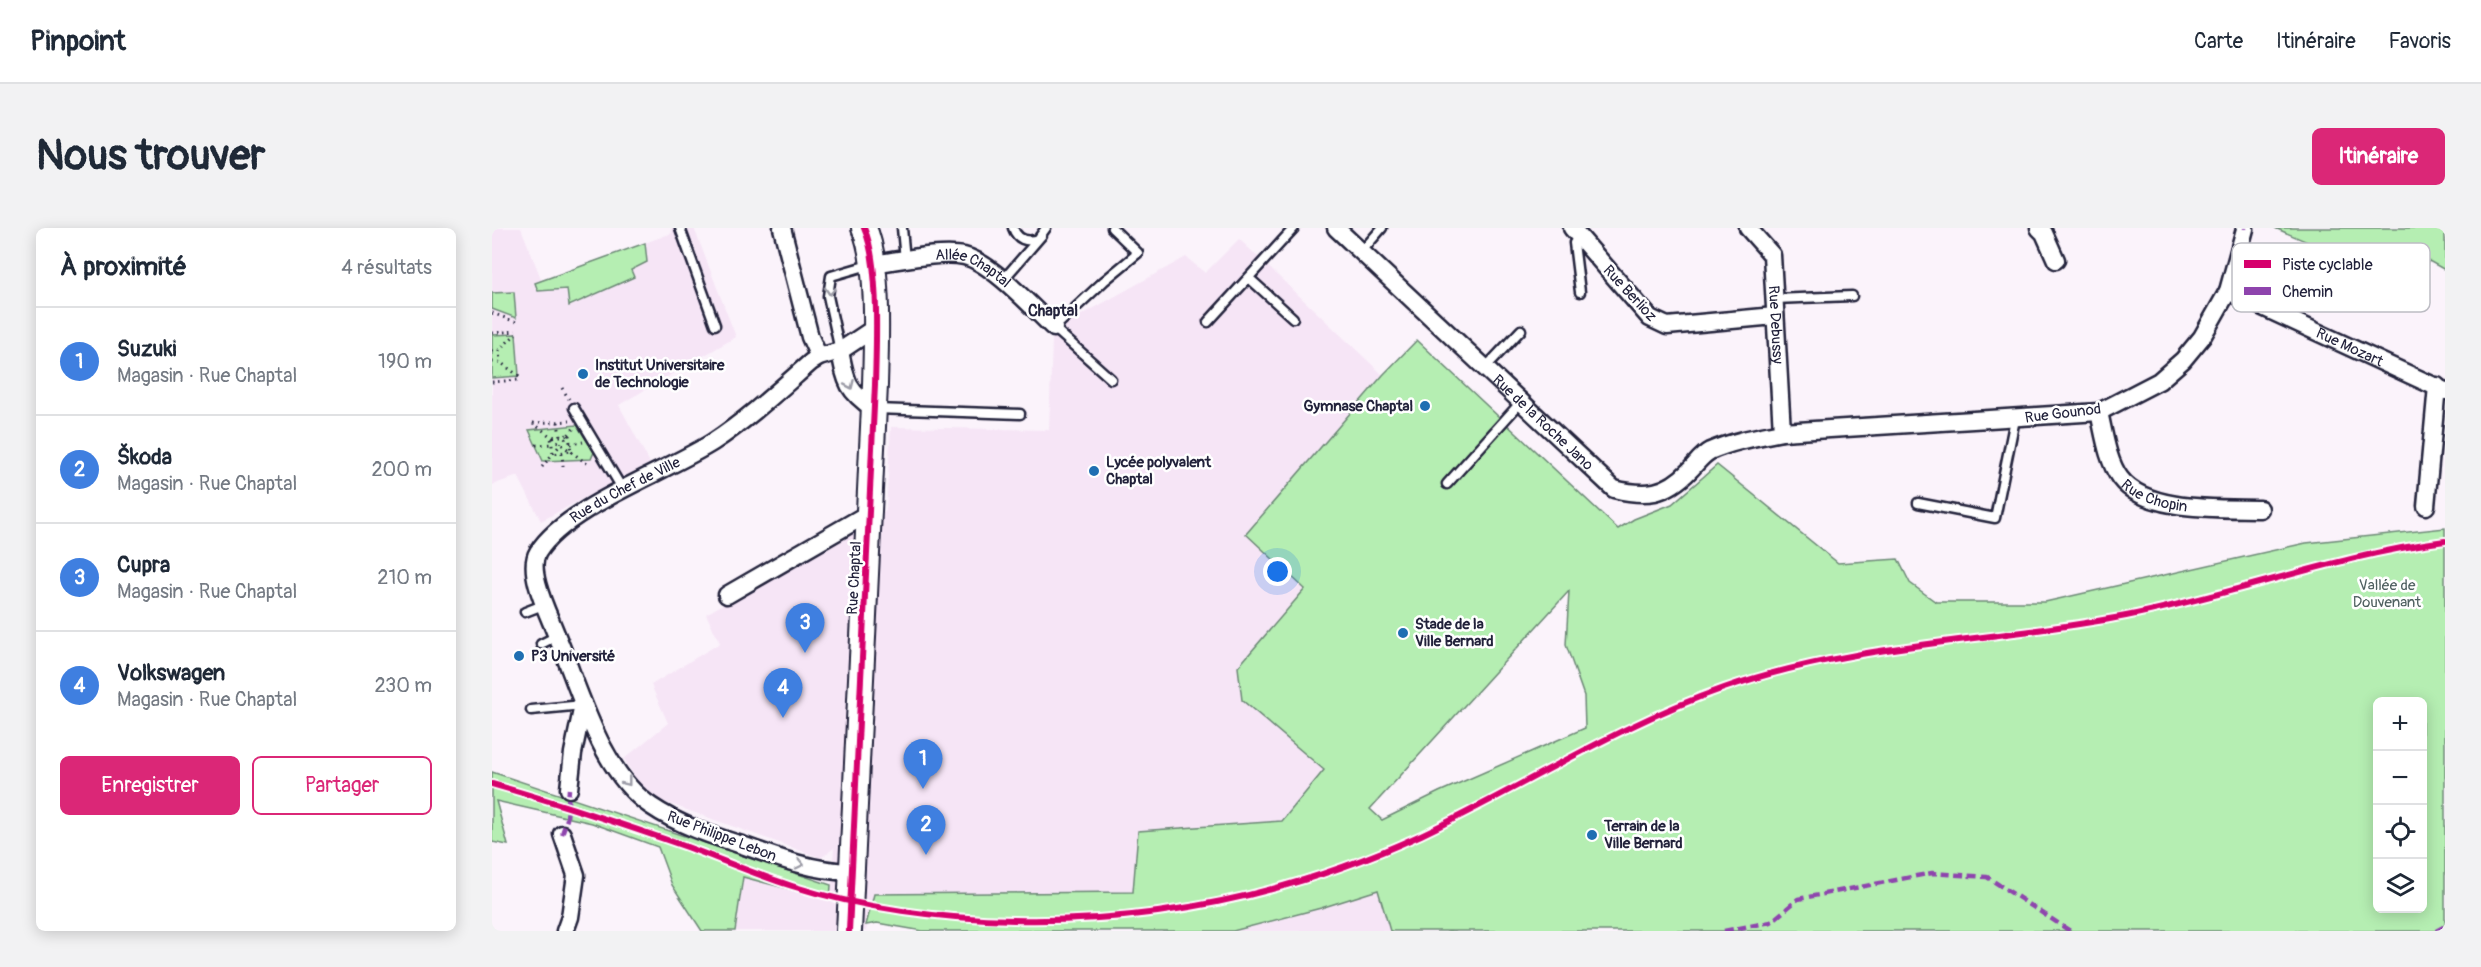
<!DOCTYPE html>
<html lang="fr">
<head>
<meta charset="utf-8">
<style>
	:root { --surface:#fff; --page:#f2f2f3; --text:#1f2937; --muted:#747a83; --line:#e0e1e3; --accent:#db2777 }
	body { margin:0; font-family:Pangolin,sans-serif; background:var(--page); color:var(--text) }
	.controls { position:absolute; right:18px; bottom:18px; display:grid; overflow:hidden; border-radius:9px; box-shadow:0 3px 15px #0003 }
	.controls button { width:54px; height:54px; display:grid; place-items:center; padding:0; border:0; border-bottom:2px solid var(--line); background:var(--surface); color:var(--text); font:30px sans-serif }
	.you { position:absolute; left:786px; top:344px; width:21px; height:21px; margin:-15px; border:4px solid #fff; border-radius:50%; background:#1a73e8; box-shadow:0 0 0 9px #1a73e833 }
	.badge { display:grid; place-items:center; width:39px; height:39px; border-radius:50%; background:var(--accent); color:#fff; font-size:20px; font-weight:700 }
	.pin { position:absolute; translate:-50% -50px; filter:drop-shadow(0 2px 3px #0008) }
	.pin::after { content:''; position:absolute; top:32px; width:21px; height:18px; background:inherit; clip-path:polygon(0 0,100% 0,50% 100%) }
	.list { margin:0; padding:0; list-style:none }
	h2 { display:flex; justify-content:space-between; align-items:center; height:78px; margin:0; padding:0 24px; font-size:26px }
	h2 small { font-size:20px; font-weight:400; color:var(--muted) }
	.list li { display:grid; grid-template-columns:39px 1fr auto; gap:18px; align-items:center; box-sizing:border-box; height:108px; padding:0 24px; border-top:2px solid var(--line) }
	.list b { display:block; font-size:22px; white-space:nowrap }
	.list p { margin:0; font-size:20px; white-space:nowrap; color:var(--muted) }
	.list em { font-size:20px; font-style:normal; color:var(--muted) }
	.actions { display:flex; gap:12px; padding:18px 24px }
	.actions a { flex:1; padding:14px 0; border:2px solid var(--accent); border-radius:9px; text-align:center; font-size:21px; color:var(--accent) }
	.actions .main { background:var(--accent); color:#fff }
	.icon { flex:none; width:33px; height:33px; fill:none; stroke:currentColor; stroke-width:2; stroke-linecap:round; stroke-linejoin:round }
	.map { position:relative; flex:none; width:1953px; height:703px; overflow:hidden; border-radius:9px }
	header { display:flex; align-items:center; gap:36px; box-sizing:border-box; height:84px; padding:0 30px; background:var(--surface); border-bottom:2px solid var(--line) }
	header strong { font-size:28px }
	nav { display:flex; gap:33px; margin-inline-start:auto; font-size:21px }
	.intro { display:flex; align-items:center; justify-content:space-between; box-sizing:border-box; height:144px; padding:0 36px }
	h1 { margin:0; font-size:42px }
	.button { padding:15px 27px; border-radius:9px; background:var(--accent); color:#fff; font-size:21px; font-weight:700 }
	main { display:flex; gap:36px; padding:0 36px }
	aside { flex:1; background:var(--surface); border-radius:9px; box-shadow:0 3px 15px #0003 }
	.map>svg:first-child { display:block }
</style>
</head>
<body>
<header>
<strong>Pinpoint</strong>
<nav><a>Carte</a><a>Itinéraire</a><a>Favoris</a></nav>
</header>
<div class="intro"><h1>Nous trouver</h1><a class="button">Itinéraire</a></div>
<main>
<aside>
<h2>À proximité<small>4 résultats</small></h2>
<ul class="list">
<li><span class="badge" style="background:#3f7fe0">1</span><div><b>Suzuki</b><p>Magasin · Rue Chaptal</p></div><em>190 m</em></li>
<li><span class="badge" style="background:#3f7fe0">2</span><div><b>Škoda</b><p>Magasin · Rue Chaptal</p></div><em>200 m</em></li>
<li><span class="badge" style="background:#3f7fe0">3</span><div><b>Cupra</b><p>Magasin · Rue Chaptal</p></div><em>210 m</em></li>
<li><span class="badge" style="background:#3f7fe0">4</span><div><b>Volkswagen</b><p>Magasin · Rue Chaptal</p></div><em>230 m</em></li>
</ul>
<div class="actions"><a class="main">Enregistrer</a><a>Partager</a></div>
</aside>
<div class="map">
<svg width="1953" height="703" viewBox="0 0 1953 703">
	<rect width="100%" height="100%" fill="#fbf3fb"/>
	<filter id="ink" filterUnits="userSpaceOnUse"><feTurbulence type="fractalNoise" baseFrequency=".0167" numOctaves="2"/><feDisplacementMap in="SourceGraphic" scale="12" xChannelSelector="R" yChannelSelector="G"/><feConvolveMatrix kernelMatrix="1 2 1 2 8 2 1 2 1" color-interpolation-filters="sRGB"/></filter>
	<g filter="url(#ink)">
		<path fill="#f6e5f6" d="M0,0H29L50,53L180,5L179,0H202L244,109L127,177L158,235L49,293L26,248L0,257Z
			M747,11L891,147L754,306L813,361L746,439L750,472L832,542L790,593L646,603L641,664L383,666L374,703H243L251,649L338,672L342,620L329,630L167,572L147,556L132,531L176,495L159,457L228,415L214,386L394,283L399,199L557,202L560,111L575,95L694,29L713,45Z
			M887,662L898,703H741L795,690Z"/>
		<path fill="#b5eeb2" stroke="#6c8876" stroke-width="1.5" fill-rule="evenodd" d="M1783,0H1953V42L1937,33L1915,57Z
			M153,15L155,34L139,42L142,49L77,78L75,61L46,63L43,55Z
			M22,64L24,90L0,81V65Z
			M24,106L27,148L0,150V107Z
			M925,112L1126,301L1142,291L1180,276L1225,237L1346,335L1406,331L1418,355L1444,374H1553L1814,315L1953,300V703H898L886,662L829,680L741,703H431L385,695L374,697L382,666L641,664L646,603L790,593L832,542L750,472L746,439L813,361L754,306L891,147ZM1077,363L1074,417L1092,468L1093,500L947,564L890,592L878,581ZM1886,473H1930V680H1886Z
			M85,197L102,224L99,231L51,233L37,202Z
			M0,544L339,657L338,672L251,649L243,703H210L180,657L166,619L100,595L4,573L16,617L0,614Z"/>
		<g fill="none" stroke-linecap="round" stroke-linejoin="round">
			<g stroke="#22223b" stroke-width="13">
				<path id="lane" d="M188,0L223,97
					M410,0L413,32
					M521,0C525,11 534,15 546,11L554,0
					M1088,9L1082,15L1088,64
					M870,23L890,0
					M757,50L801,90
					M511,52L550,7
					M1282,71L1360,68
					M716,94L802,0
					M348,123L336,68L339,48L380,36
					M993,140L1029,102
					M619,151L562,100L612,53L646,25L620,0
					M82,180L131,262
					M384,181L528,186
					M955,256L1029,174
					M1426,275L1503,290L1523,191
					M33,384L51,377
					M49,416L65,408
					M39,482L91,477"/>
			</g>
			<g stroke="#22223b" stroke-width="21">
				<g id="street">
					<path d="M290,0L318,109L327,129"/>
					<path id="s1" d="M844,0L1122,261C1154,269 1174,267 1198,242C1204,236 1210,227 1218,223C1241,213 1265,209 1290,204L1607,184L1667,153L1691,132L1710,109L1736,63L1753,1"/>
					<path d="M1080,0L1158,90L1175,98L1283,88"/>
					<path id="s2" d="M1256,0L1280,27L1290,204"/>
					<path d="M1547,0L1552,5L1564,32"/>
					<path id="s3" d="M380,36C405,33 449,23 472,28C499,34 542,81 562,100"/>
					<path id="s4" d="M1736,63L1953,163"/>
					<path d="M348,123C354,154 355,163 382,181"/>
					<path id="s5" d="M1607,184C1612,205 1615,232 1628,250C1654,285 1729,280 1768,281"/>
					<path d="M1934,278L1945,158"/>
					<path d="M235,367L377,285"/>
					<path d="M77,561L81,525L91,477"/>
					<path d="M70,606L84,647L78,689L73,703"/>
					<path id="s6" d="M359,644C321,643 286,630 250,617C218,607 187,597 159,578C108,544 87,459 64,406C57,387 34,343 46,324C74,279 174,244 221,214C256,191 287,162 319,134L327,129L348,123L384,99"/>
				</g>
			</g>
			<g stroke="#22223b" stroke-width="28">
				<path id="secondary" d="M357,703L383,157C384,116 388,36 372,0"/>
			</g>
			<path stroke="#22223b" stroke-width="3" stroke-dasharray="1.5 4.5" stroke-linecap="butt" d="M0,85L24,94
				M0,105L24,103
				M7,122L8,134
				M0,123L7,122L24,106
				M0,134H8L27,148
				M0,154L27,152
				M70,160L77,171
				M66,194L68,208
				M41,195L98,238
				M41,195L78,193
				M77,207L79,223L61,226L59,209Z
				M78,216L91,214
				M44,217L60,216
				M70,225L71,238
				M50,239L82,200"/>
			<use href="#lane" stroke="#fff" stroke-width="8"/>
			<use href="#street" stroke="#fff" stroke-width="16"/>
			<use href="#secondary" stroke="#fff" stroke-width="24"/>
			<path stroke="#8e44ad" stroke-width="4.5" stroke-dasharray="9 4.5" stroke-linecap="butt" d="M1753,1V0
				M70,606L75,591L77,561
				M1232,703L1279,694L1306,671L1440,645L1495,649L1578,703
				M1944,703L1953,698"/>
			<g stroke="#fff" stroke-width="10">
				<path id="cycleway" d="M0,556C66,575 130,596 195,619C230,632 265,647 300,658C369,680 450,691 522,692C663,695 801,666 929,607C1031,559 1125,497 1232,460C1365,414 1499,414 1634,388C1741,367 1845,327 1953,313
					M357,703L383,157C384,116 388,36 372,0"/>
			</g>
			<use href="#cycleway" stroke="#d6006c" stroke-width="6"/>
		</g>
		<defs><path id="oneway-chevron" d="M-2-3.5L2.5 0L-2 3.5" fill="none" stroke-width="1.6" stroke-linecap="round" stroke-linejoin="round" transform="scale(1.5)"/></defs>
		<g stroke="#9c9ca7">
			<use href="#oneway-chevron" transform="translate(338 63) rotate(93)"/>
			<use href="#oneway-chevron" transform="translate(358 157) rotate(66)"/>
			<use href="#oneway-chevron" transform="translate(135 554) rotate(52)"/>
			<use href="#oneway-chevron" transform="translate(308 636) rotate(12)"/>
		</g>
	</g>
	<g fill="#1f6fb2" stroke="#fff" stroke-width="2">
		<circle cx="91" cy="146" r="6"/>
		<circle cx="933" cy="178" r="6"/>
		<circle cx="602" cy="243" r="6"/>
		<circle cx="911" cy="405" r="6"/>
		<circle cx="27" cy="428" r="6"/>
		<circle cx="1100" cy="607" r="6"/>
	</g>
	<g text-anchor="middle" stroke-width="5" stroke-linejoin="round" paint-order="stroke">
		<g font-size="15" fill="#22223b" stroke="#fff">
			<text dy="5" stroke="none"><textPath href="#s3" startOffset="105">Allée Chaptal</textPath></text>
			<text transform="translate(1138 65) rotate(47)" y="5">Rue Berlioz</text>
			<text dy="5" stroke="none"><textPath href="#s2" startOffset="106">Rue Debussy</textPath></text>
			<text dy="5" stroke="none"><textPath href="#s4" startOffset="134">Rue Mozart</textPath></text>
			<text transform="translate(1571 185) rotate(-7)" y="5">Rue Gounod</text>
			<text dy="5" stroke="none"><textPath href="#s1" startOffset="284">Rue de la Roche Jano</textPath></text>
			<text dy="5" stroke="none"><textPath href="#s6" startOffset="606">Rue du Chef de Ville</textPath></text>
			<text dy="5" stroke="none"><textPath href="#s5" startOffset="110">Rue Chopin</textPath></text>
			<text transform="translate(362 350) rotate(-87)" y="5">Rue Chaptal</text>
			<text transform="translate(230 608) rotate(21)" y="5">Rue Philippe Lebon</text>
		</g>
		<g font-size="15" font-weight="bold" fill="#22223b" stroke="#fff" text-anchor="start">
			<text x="103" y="142">Institut Universitaire<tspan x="103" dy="17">de Technologie</tspan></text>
			<text x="921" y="183" text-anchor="end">Gymnase Chaptal</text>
			<text x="614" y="239">Lycée polyvalent<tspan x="614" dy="17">Chaptal</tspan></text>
			<text x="923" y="401">Stade de la<tspan x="923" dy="17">Ville Bernard</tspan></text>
			<text x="39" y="433">P3 Université</text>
			<text x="1112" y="603">Terrain de la<tspan x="1112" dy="17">Ville Bernard</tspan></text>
		</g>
		<g font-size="15" fill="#4e5f5f" stroke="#fff">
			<text x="1895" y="362">Vallée de<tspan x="1895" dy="17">Douvenant</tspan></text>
		</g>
		<g font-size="16" font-weight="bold" fill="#22223b" stroke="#fff">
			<text x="561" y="88">Chaptal</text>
		</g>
	</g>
	<rect x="1740" y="15" width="198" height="69" rx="9" fill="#fff" stroke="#bdbdc4" stroke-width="1.5"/>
	<rect x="1752" y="32" width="27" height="8" fill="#d6006c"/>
	<rect x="1752" y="59" width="27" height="8" fill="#8e44ad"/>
	<g font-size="16" fill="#22223b">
		<text x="1790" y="42">Piste cyclable</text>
		<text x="1790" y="69">Chemin</text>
	</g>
</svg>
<div class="controls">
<button>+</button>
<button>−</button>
<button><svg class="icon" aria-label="locate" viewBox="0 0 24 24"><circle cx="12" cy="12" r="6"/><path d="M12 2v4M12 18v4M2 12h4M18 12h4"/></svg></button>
<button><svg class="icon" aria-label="layers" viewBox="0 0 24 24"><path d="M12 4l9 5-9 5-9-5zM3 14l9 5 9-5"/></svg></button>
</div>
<div class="you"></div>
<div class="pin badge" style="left:431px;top:561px;background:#3f7fe0">1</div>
<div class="pin badge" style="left:434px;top:627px;background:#3f7fe0">2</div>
<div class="pin badge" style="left:313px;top:425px;background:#3f7fe0">3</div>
<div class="pin badge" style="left:291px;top:490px;background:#3f7fe0">4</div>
</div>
</main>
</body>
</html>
